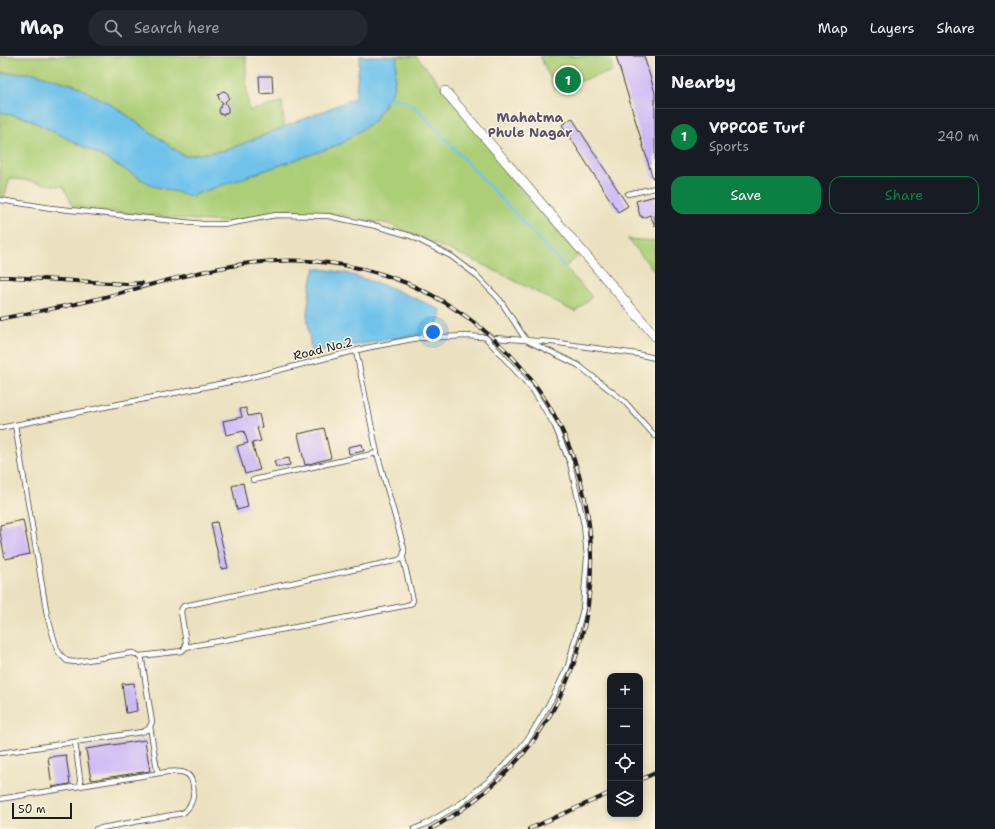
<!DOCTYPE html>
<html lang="en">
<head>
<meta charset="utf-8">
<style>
	:root { --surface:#171b24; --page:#242831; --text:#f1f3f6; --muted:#9ea1a6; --line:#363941; --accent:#0b8043 }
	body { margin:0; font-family:"Shantell Sans",sans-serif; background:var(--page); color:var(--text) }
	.controls { position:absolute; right:12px; bottom:12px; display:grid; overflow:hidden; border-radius:8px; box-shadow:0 2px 6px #0003 }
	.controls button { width:36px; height:36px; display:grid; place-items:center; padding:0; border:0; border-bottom:1px solid var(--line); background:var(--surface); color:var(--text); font:20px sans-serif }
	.scale { position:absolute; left:12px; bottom:10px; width:60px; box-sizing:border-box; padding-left:4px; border:2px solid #1c1c1c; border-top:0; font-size:11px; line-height:14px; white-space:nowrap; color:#1c1c1c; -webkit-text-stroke:3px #fcf5e5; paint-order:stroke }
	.you { position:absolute; left:433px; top:276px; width:14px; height:14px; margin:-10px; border:3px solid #fff; border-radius:50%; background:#1a73e8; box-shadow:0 0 0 6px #1a73e833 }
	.badge { display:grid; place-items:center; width:26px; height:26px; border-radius:50%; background:var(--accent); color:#fff; font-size:13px; font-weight:700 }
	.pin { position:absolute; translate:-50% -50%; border:2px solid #fff; box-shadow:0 1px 4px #0006 }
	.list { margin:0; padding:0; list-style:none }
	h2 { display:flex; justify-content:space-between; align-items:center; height:52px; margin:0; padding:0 16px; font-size:17px }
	h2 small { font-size:13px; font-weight:400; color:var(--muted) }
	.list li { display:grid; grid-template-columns:26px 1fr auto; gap:12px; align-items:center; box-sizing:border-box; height:56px; padding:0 16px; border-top:1px solid var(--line) }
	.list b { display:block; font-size:15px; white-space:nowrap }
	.list p { margin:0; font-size:13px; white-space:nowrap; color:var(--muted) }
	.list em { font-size:13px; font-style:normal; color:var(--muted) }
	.actions { display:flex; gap:8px; padding:12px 16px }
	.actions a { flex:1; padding:9px 0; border:1px solid var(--accent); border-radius:12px; text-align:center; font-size:14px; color:var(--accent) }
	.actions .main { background:var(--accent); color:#fff }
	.icon { flex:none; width:22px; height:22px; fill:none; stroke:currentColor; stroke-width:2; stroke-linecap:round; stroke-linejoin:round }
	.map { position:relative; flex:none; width:655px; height:773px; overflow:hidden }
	header { display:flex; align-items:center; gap:24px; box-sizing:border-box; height:56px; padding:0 20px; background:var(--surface); border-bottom:1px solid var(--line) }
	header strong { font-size:19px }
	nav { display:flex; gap:22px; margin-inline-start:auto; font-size:14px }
	.search { width:280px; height:36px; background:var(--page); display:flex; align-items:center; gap:10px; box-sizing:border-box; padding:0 14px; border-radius:22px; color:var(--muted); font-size:15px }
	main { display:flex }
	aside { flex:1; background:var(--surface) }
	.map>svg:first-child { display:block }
</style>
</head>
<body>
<header>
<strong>Map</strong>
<div class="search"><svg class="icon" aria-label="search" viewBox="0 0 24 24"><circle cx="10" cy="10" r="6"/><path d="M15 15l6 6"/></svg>Search here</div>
<nav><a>Map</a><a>Layers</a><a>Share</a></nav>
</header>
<main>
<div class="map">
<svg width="655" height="773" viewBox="0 0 655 773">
	<rect width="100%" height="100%" fill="#fcf5e5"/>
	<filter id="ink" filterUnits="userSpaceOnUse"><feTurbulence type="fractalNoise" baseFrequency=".025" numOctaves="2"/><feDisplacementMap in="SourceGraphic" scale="8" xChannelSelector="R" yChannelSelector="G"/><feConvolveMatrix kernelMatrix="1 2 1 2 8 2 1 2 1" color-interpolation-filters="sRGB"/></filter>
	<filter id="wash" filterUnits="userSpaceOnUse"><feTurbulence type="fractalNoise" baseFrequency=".012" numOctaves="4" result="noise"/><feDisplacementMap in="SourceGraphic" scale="16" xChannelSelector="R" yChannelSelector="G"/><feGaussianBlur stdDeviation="0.9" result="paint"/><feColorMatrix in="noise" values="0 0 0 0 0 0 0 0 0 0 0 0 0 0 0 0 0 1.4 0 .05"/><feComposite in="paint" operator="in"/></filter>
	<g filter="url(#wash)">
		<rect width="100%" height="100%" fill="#ebe1c0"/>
		<path fill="#acce76" stroke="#647549" d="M0,0H246V29L249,55L282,46L284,71L227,94L184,100L114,50L34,17H0Z
			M397,0H416L583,196L565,211L592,241L575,256L482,208L389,168L354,161L323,157H288L222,166L182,163L73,151L64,131L10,122L4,142L0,141V56L26,62L98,98L152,129L394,32Z
			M540,0H609L613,15L555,33Z
			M628,183L655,185V216Z"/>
		<path fill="#70c2eb" stroke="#466f84" d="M360,0H397L394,32L375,64L341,88L191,140L153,130L98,98L26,62L0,56V17H34L75,29L114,50L184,100L227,94L355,42Z
			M315,212L346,217L389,231L441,254L436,276L311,296L307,257L311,226Z"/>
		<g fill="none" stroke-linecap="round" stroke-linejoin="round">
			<path stroke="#70c2eb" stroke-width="2.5" d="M387,40L411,48L421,57L565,211"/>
		</g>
		<g id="blocks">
			<path fill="#cbb7f7" d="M616,0H644L655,37V122L653,123Z
				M259,20H272L273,37L260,38Z
				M223,35L226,36L228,38L229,42L225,46L228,52V56L223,59L220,58L219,54L223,47L219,43L218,39L221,36Z
				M572,62L628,150L618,156L562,69Z
				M655,140V170L650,159L642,162V160H640L636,145Z
				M246,352L248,360L259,358L262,371L257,372L261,385L252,387L260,414L245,418L237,390L248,387L244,375L226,379L223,365L242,361L240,353Z
				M324,372L331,402L305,409L298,378Z
				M362,388L364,395L349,398L348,391Z
				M289,402L290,409L276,411L274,405Z
				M243,427L248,451L237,454L232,430Z
				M23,464L30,498L5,503L0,476V469Z
				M217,466L228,512L221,513L211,467Z
				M134,627L137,655L126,657L122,628Z
				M145,684L150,715L91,724L86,693Z
				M66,699L70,728L52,731L48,701Z"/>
		</g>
	</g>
	<g filter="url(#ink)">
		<use href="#blocks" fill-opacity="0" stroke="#3b3a35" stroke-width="1"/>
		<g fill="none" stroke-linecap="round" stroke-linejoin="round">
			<g stroke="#3b3a35" stroke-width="6">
				<path id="lane" d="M628,138L655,132
					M0,144L51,152L203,168H228L276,159L328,160L376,170L411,180L451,200L475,218L500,244L526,284L578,309L624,345L655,380
					M0,372L244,323L366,292L418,282L467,280L552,286L637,298L655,302
					M253,424L377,397
					M186,591L318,567L408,549L412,547L413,544L403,502
					M140,600L182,595C185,593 186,591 186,587L181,556L182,552L184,550L399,504C404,501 404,498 404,492L377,397L356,295
					M75,686L81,730
					M0,697L142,676C148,674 150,672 152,666L142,604C139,599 137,598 132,597L75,606L67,605L60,598L57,593L47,559L15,369
					M0,743L160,717
					M96,773L183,757C187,754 189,752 191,747C195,739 195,721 185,717C178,714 167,716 160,717L157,714L150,670
					M414,773L424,769L460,748L492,722L518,695L530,680L553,641L568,610L583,553L587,501L584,469L570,407L555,370L533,334L485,281"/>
			</g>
			<g stroke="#3b3a35" stroke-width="10">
				<path id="street" d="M445,35L655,280"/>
			</g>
			<use href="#lane" stroke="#fff" stroke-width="4.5"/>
			<use href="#street" stroke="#fff" stroke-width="9"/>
			<g stroke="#1c1c1c" stroke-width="4">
				<path id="rail" d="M0,221H9L126,228L142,227
					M0,263C32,256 65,251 97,243C140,232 182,219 226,211C271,202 318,202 363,213C422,227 475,260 516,305C611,411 616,574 531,688C504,723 470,751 431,773
					M640,724L655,717
					M529,773L610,737"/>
			</g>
			<use href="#rail" stroke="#fcf5e5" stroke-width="2.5" stroke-dasharray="8" stroke-linecap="butt"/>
		</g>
	</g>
	<g text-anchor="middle" stroke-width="3" stroke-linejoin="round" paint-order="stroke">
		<g font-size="12" fill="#1c1c1c" stroke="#fcf5e5">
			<text transform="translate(323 293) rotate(-14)" y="4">Road No.2</text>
		</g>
		<g font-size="13" font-weight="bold" fill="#595269" stroke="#fcf5e5">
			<text x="530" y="66">Mahatma<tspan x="530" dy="15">Phule Nagar</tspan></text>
		</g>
	</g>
</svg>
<div class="controls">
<button>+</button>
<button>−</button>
<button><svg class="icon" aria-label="locate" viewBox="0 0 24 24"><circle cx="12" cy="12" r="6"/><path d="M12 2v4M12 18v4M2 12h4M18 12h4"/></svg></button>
<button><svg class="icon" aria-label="layers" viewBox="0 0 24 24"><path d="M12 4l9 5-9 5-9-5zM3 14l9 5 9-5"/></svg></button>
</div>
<div class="scale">50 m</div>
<div class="you"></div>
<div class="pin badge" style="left:568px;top:24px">1</div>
</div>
<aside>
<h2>Nearby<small></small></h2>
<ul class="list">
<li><span class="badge">1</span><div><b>VPPCOE Turf</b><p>Sports</p></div><em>240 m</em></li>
</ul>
<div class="actions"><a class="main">Save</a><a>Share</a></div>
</aside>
</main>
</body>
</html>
